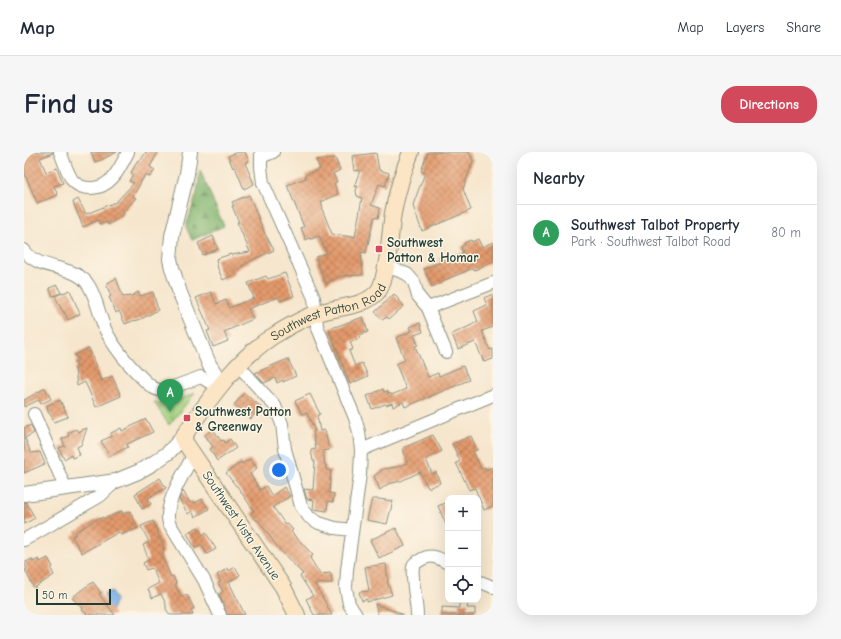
<!DOCTYPE html>
<html lang="en">
<head>
<meta charset="utf-8">
<style>
	:root { --surface:#fff; --page:#f6f6f7; --text:#1f2937; --muted:#747a83; --line:#e0e1e3; --accent:#d1495b }
	body { margin:0; font-family:"Comic Neue",sans-serif; background:var(--page); color:var(--text) }
	.controls { position:absolute; right:12px; bottom:12px; display:grid; overflow:hidden; border-radius:8px; box-shadow:0 4px 16px #0002 }
	.controls button { width:36px; height:36px; display:grid; place-items:center; padding:0; border:0; border-bottom:1px solid var(--line); background:var(--surface); color:var(--text); font:20px sans-serif }
	.scale { position:absolute; left:12px; bottom:10px; width:75px; box-sizing:border-box; padding-left:4px; border:2px solid #1f3d34; border-top:0; font-size:11px; line-height:14px; white-space:nowrap; color:#1f3d34; -webkit-text-stroke:3px #fcf5e5; paint-order:stroke }
	.you { position:absolute; left:255px; top:318px; width:14px; height:14px; margin:-10px; border:3px solid #fff; border-radius:50%; background:#1a73e8; box-shadow:0 0 0 6px #1a73e833 }
	.badge { display:grid; place-items:center; width:26px; height:26px; border-radius:50%; background:var(--accent); color:#fff; font-size:13px; font-weight:700 }
	.pin { position:absolute; translate:-50% -33px; filter:drop-shadow(0 1px 2px #0008) }
	.pin::after { content:''; position:absolute; top:21px; width:14px; height:12px; background:inherit; clip-path:polygon(0 0,100% 0,50% 100%) }
	.list { margin:0; padding:0; list-style:none }
	h2 { display:flex; justify-content:space-between; align-items:center; height:52px; margin:0; padding:0 16px; font-size:17px }
	h2 small { font-size:13px; font-weight:400; color:var(--muted) }
	.list li { display:grid; grid-template-columns:26px 1fr auto; gap:12px; align-items:center; box-sizing:border-box; height:56px; padding:0 16px; border-top:1px solid var(--line) }
	.list b { display:block; font-size:15px; white-space:nowrap }
	.list p { margin:0; font-size:13px; white-space:nowrap; color:var(--muted) }
	.list em { font-size:13px; font-style:normal; color:var(--muted) }
	.icon { flex:none; width:22px; height:22px; fill:none; stroke:currentColor; stroke-width:2; stroke-linecap:round; stroke-linejoin:round }
	.map { position:relative; flex:none; width:469px; height:463px; overflow:hidden; border-radius:16px }
	header { display:flex; align-items:center; gap:24px; box-sizing:border-box; height:56px; padding:0 20px; background:var(--surface); border-bottom:1px solid var(--line) }
	header strong { font-size:19px }
	nav { display:flex; gap:22px; margin-inline-start:auto; font-size:14px }
	.intro { display:flex; align-items:center; justify-content:space-between; box-sizing:border-box; height:96px; padding:0 24px }
	h1 { margin:0; font-size:28px }
	.button { padding:10px 18px; border-radius:16px; background:var(--accent); color:#fff; font-size:14px; font-weight:700 }
	main { display:flex; gap:24px; padding:0 24px }
	aside { flex:1; background:var(--surface); border-radius:16px; box-shadow:0 4px 16px #0002 }
	.map>svg:first-child { display:block }
</style>
</head>
<body>
<header>
<strong>Map</strong>
<nav><a>Map</a><a>Layers</a><a>Share</a></nav>
</header>
<div class="intro"><h1>Find us</h1><a class="button">Directions</a></div>
<main>
<div class="map">
<svg width="469" height="463" viewBox="0 0 469 463">
	<defs>
		<pattern id="forest-firs" width="22" height="20" patternUnits="userSpaceOnUse"><rect width="22" height="20" fill="#83b570"/><path d="M5 1l3.5 6h-7zM16 11l3.5 6h-7z" fill="#6b945d"/></pattern>
		<pattern id="park-tufts" width="24" height="20" patternUnits="userSpaceOnUse"><rect width="24" height="20" fill="#a4d382"/><path d="M3 7l-1-3M5 7V3M7 7l1-3M15 17l-1-3M17 17v-4M19 17l1-3" fill="none" stroke="#85ac6b"/></pattern>
		<pattern id="building-cross-hatch" width="8" height="8" patternUnits="userSpaceOnUse"><rect width="8" height="8" fill="#e3996c"/><path d="M0 0l8 8M0 8l8-8" fill="none" stroke="#b77e5a"/></pattern>
	</defs>
	<rect width="100%" height="100%" fill="#fcf5e5"/>
	<filter id="ink" filterUnits="userSpaceOnUse"><feTurbulence type="fractalNoise" baseFrequency=".025" numOctaves="2"/><feDisplacementMap in="SourceGraphic" scale="8" xChannelSelector="R" yChannelSelector="G"/><feConvolveMatrix kernelMatrix="1 2 1 2 8 2 1 2 1" color-interpolation-filters="sRGB"/></filter>
	<filter id="wash" filterUnits="userSpaceOnUse"><feTurbulence type="fractalNoise" baseFrequency=".012" numOctaves="4" result="noise"/><feDisplacementMap in="SourceGraphic" scale="16" xChannelSelector="R" yChannelSelector="G"/><feGaussianBlur stdDeviation="0.9" result="paint"/><feColorMatrix in="noise" values="0 0 0 0 0 0 0 0 0 0 0 0 0 0 0 0 0 1.4 0 .05"/><feComposite in="paint" operator="in"/></filter>
	<g filter="url(#wash)">
		<rect width="100%" height="100%" fill="#f6e6cd"/>
		<path fill="url(#forest-firs)" stroke="#517952" d="M176,18L200,74L168,88L162,75L173,41Z"/>
		<path fill="url(#park-tufts)" stroke="#62885b" d="M171,241L145,273L130,250L145,252Z"/>
		<path fill="#78afe7" stroke="#4c768e" d="M88,439L92,448L88,458L82,455L83,451L80,442Z"/>
		<g id="blocks">
			<path fill="url(#building-cross-hatch)" d="M0,0H29V1L16,6L22,20L33,16L39,31L30,34L34,43L13,51L0,20Z
				M67,0H93L77,8L71,10Z
				M122,0H134L126,15L131,18L126,25L121,23L109,44L112,46L99,60L100,62L84,73L83,70L76,72L74,68L59,75L49,50L54,47L62,62L92,50L110,31L105,29L109,22L107,21L114,8L116,9Z
				M214,0H221L225,9L221,11L230,32L220,37L211,15L209,16L204,4Z
				M404,0H445L449,9L439,37L447,58L398,79L389,54L390,50L401,21L397,19Z
				M352,1L355,18L365,21L361,34L355,32L347,53L356,56L354,66L350,65L342,101L337,100L339,123L317,124L302,131L293,110H294L292,105L303,101L295,84L287,87L286,86L282,88L277,76L280,75L263,33L282,26L281,23L296,17L292,8L311,6L316,18L309,22L313,30L310,31L314,42L297,50L299,56L298,57L308,82L328,85V84L331,85L338,46L333,44L332,38L334,34L330,35L336,18L330,19L328,4Z
				M225,43L241,82L250,98L228,108L210,119L211,122L199,128L194,117L192,107L207,102V103L226,100L213,70H215L208,54H210L208,50Z
				M189,84L194,97L179,103L174,91Z
				M454,87L458,95L469,90V109L451,118L450,117H447L421,128V129L408,135L400,117L417,110L415,106L422,103L424,107L439,101L437,95L441,92L440,91L447,88L448,90Z
				M261,121L270,144L256,149L254,145L224,157L229,167L200,180L204,189L189,195L183,179L186,178L172,146L187,140L192,152L202,148L205,156L230,146L224,131L242,124L244,127Z
				M92,126L99,145L108,144L114,140L116,144L129,140L134,158L117,167L111,169V168L101,172L95,159L92,161L85,145L87,144L82,132Z
				M33,133L37,141L29,144L25,136Z
				M46,138L56,162L44,168L40,160H39L31,144Z
				M370,142L380,154L365,167L363,165L358,168L351,160Z
				M469,142V175L458,179L466,198L469,197V207L460,210L451,190L434,197L428,182L448,173V172L454,170L450,159L463,153L460,146Z
				M339,165L344,180L335,183L336,186L326,190L329,197L325,199L331,214L338,211L344,224L326,232L305,177Z
				M396,171L399,180L390,183L394,193L391,194L404,225L414,221L415,224L439,214L445,228L381,255L379,250L369,255L368,251L362,253L361,252L348,257L343,244L359,237L360,240L363,239L364,242L366,241L367,243L382,237L372,212L381,208L372,186L388,179L386,175Z
				M65,196L77,229L88,224L97,244L72,255L61,230L53,234L51,216L53,215L51,210L54,209L51,203Z
				M264,207L272,224L259,230V228L253,231L251,226L240,231L231,221Z
				M21,236L27,247L17,252L15,248L0,255V248Z
				M220,241L237,255L227,267L210,253Z
				M286,242L296,262L293,264L296,279L301,278L305,298L299,299L301,313H302V318H307L305,341L310,342L309,350L304,349L303,359L289,357L290,348L283,347L280,337L289,338L291,309H289L287,298L292,297L289,280L291,279L283,261L278,262L271,249Z
				M36,248L44,265L30,270L28,265L24,260L23,254Z
				M122,267L129,280L103,292L104,295L86,304L77,289L88,284L87,281L97,276L98,279Z
				M7,273L10,281L1,286L7,301L16,300L21,312L0,321V276Z
				M63,276L57,293L53,295L56,303L48,306L47,303L40,307L35,296L41,294L38,287L45,284L44,281L52,277L54,280Z
				M189,277L197,289L200,288L201,291L206,287L212,296L193,309L186,297L189,295L181,283Z
				M409,283L418,299L402,307L408,322L412,320L416,331L404,336L396,320L377,329L364,332L356,338L350,324L359,317L373,315L383,311L379,296Z
				M447,284L453,298L449,299L457,317L461,315L462,318L469,315V354L460,358L451,336L445,338L436,319L432,311L436,309L428,292Z
				M226,307L233,316L226,322L236,338L242,334L248,344L260,335L266,344L249,355L261,372L263,371L269,378L267,380L289,403L286,406L296,422L307,421L308,431L291,432L308,463H290L282,447L289,444L276,424L279,422L254,396L234,368L233,369L227,361L230,359L213,334H212L202,321L217,310L218,312Z
				M136,326L142,336L124,346L127,352L118,357L111,342Z
				M159,339L166,351L169,349L171,351L178,347L185,357L171,365L168,359L164,362L155,347Z
				M348,347H355L369,349L363,372L343,368Z
				M0,350H2L11,366L0,372Z
				M424,350V377L414,354Z
				M98,359L99,362L106,359L114,376L97,383L95,380L58,401L48,384L52,382L51,380L75,366L76,367L79,365L80,367Z
				M129,369L140,396L139,397L140,401L137,403L147,425L149,424L152,431L151,432L157,445L163,443L170,456L167,458L169,463H146L142,457V452L137,442L128,446L124,437L135,431L128,416L122,418L119,411L125,408L119,393L125,390L117,374Z
				M174,375L179,383L182,381L192,397L183,402L178,393L171,396L163,381Z
				M372,376L381,394L355,406L346,388Z
				M24,406L29,415L27,417L30,423L10,436L1,418L3,417L0,411L8,407L9,410L15,407L16,410Z
				M362,412L364,432L368,443L343,450V447L338,449L335,440L345,439L341,415Z
				M211,415L216,423L205,430L221,463H203L195,442L199,439L194,431L197,430L193,423L204,416L205,419Z
				M69,430L77,441L75,442L91,463H64L58,458L59,456L49,447V445L56,439Z
				M435,451H444L443,456H451V463H418V455L435,456Z
				M351,452L378,462V463H354Z"/>
		</g>
	</g>
	<g filter="url(#ink)">
		<use href="#blocks" fill-opacity="0" stroke="#8a9280" stroke-width="1"/>
		<g fill="none" stroke-linecap="round" stroke-linejoin="round">
			<g stroke="#8a9280" stroke-width="14">
				<path id="minor" d="M36,0C40,9 43,21 49,29C54,34 59,36 66,36C87,37 96,16 104,0
					M237,0V15L239,31L290,146L293,174L331,266L335,280L337,298L336,322L323,418L322,436L325,452L332,463
					M237,5L249,0
					M0,98C14,120 52,111 65,134C73,147 75,163 81,177C90,196 103,211 118,226C124,232 131,240 141,238L177,225L185,230L198,233
					M362,114L383,122L390,130L394,144L404,156L422,200
					M404,156L469,131
					M215,214L251,254L258,272L261,297L277,354L285,365L295,371L311,376L328,378
					M10,262L41,335
					M337,298L469,243
					M170,302C161,320 139,352 145,371L180,428L196,463
					M0,388L76,344L92,329
					M454,429L469,435
					M393,463C393,453 387,423 389,415C389,412 392,410 395,409C406,401 413,405 424,411"/>
			</g>
			<g stroke="#8a9280" stroke-width="16">
				<path id="tertiary" d="M166,0L163,22L148,84L146,107L148,116L156,141L185,212L198,233
					M0,342L92,329L114,320L128,312L144,301L158,286"/>
			</g>
			<g stroke="#8a9280" stroke-width="18">
				<g id="secondary">
					<path id="s1" d="M273,463L259,435L158,286C183,251 209,211 246,186C260,177 275,168 291,162C311,154 341,157 355,138C364,124 366,79 369,61C373,40 379,19 387,0"/>
				</g>
			</g>
			<use href="#minor" stroke="#fff" stroke-width="12"/>
			<use href="#tertiary" stroke="#fff" stroke-width="14"/>
			<use href="#secondary" stroke="#fce5c4" stroke-width="16"/>
		</g>
	</g>
	<g fill="#d1495b" stroke="#fcf5e5" stroke-width="1.5">
		<rect x="351" y="93" width="8" height="8" rx="2"/>
		<rect x="159" y="262" width="8" height="8" rx="2"/>
	</g>
	<g text-anchor="middle" stroke-width="3" stroke-linejoin="round" paint-order="stroke">
		<g font-size="13" font-weight="bold" fill="#1f3d34" stroke="#fcf5e5" text-anchor="start">
			<text x="363" y="95">Southwest<tspan x="363" dy="15">Patton &amp; Homar</tspan></text>
			<text x="171" y="264">Southwest Patton<tspan x="171" dy="15">&amp; Greenway</tspan></text>
		</g>
		<g font-size="13" fill="#1f3d34" stroke="#fcf5e5">
			<text dy="5" stroke="none"><textPath href="#s1" startOffset="410">Southwest Patton Road</textPath></text>
			<text transform="translate(218 373) rotate(56)" y="5">Southwest Vista Avenue</text>
		</g>
	</g>
</svg>
<div class="controls">
<button>+</button>
<button>−</button>
<button><svg class="icon" aria-label="locate" viewBox="0 0 24 24"><circle cx="12" cy="12" r="6"/><path d="M12 2v4M12 18v4M2 12h4M18 12h4"/></svg></button>
</div>
<div class="scale">50 m</div>
<div class="you"></div>
<div class="pin badge" style="left:146px;top:260px;background:#2e9e5b">A</div>
</div>
<aside>
<h2>Nearby<small></small></h2>
<ul class="list">
<li><span class="badge" style="background:#2e9e5b">A</span><div><b>Southwest Talbot Property</b><p>Park · Southwest Talbot Road</p></div><em>80 m</em></li>
</ul>
</aside>
</main>
</body>
</html>
